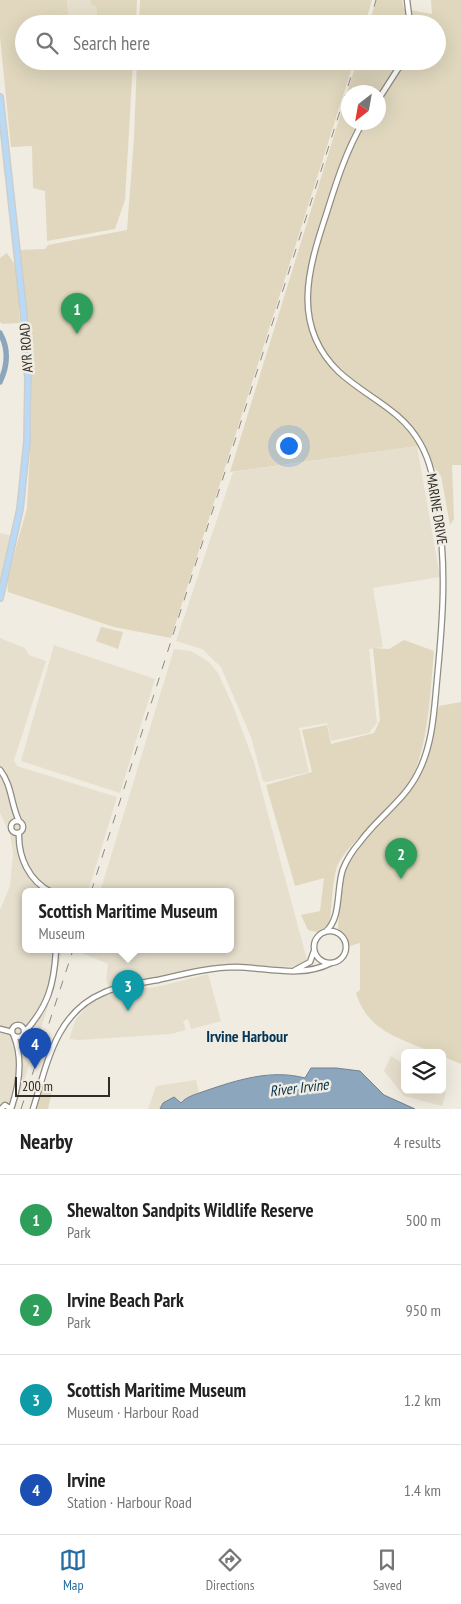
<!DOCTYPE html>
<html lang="en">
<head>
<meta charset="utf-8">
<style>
	:root { --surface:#fff; --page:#f2f2f2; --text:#222; --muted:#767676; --line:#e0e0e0; --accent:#256ca0 }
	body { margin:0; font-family:"PT Sans Narrow",sans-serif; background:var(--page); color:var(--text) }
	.controls { position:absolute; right:15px; bottom:15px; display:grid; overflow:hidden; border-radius:8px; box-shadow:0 5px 20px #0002 }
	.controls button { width:45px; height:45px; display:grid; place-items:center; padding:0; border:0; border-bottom:1px solid var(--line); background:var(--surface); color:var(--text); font:25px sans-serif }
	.compass { position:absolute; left:341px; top:85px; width:45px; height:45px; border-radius:50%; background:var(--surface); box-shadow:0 5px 20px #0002; rotate:211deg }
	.scale { position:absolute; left:15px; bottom:12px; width:95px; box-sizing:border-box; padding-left:5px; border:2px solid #2f2d29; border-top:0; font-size:14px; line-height:18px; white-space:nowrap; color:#2f2d29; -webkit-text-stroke:4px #f0ece1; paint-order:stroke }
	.you { position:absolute; left:288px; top:445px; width:18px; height:18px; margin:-12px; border:4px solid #fff; border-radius:50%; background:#1a73e8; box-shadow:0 0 0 8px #1a73e833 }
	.badge { display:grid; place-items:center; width:32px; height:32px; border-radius:50%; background:var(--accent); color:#fff; font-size:16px; font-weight:700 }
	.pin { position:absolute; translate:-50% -41px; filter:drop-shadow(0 1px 2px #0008) }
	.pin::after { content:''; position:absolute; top:26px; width:18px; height:15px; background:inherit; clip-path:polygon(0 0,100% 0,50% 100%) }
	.popup { position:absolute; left:22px; top:888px; width:212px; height:65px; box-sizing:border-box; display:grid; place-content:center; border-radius:8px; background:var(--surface); filter:drop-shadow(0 1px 4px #0005); font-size:16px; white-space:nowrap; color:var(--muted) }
	.popup b { font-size:19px; color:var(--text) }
	.popup::after { content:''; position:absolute; left:50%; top:100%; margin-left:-10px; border:10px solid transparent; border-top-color:var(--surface) }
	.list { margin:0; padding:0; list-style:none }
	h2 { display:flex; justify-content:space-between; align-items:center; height:65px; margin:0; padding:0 20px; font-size:21px }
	h2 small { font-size:16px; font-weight:400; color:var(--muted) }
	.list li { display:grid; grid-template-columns:32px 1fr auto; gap:15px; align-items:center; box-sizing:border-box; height:90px; padding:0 20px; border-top:1px solid var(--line) }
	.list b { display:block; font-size:19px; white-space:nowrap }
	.list p { margin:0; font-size:16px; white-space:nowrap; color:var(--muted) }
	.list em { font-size:16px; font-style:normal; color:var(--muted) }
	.icon { flex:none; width:28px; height:28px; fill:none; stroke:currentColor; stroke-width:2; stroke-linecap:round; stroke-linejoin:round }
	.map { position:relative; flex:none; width:461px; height:1109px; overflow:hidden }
	.search { position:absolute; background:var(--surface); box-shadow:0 5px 20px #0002; left:15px; right:15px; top:15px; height:55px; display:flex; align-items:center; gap:12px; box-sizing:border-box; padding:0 18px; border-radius:28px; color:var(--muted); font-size:19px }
	.sheet { height:425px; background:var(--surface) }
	nav { display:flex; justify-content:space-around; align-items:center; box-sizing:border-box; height:70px; border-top:1px solid var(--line); background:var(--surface); font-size:14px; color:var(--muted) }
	nav a { display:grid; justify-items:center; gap:2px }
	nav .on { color:var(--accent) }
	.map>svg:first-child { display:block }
</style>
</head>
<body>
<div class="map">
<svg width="461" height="1109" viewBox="0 0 461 1109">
	<rect width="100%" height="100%" fill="#f0ece1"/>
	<path fill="#e6dfcd" d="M67 0H90L91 4 97 6V16L91 24H69Z
		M417 446 440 577 373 588 383 647 369 649 377 723 369 733 331 741 327 723 299 728 309 772 267 782 263 781 251 737 221 667 202 649 176 641 233 472Z
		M0 533 13 536 0 587Z
		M0 638 25 648 29 655 46 661 14 760 17 766 117 797 88 892H26V950H62L54 988 15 1109H0V910L10 886 13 853 10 834 0 813Z
		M54 645 155 679 120 793 21 761Z
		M174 649 191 651 209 662 218 673 233 706 254 762 307 960 294 966 283 967 229 964 109 988 106 980 108 964 82 953 83 950H230V892H100Z
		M208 974 221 1021 191 1029 188 1019 183 1021 186 1030 171 1034 79 1040 69 1039 76 1019 90 1003 111 993 161 986Z
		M391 1056 405 1065V1090L446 1092 442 1106 404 1096 384 1071Z
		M196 1080 199 1092 181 1103 174 1097 163 1103 160 1109H148L156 1086Z"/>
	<path fill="#e0d7be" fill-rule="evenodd" d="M0 0H67L69 24H24V61H133L125 200 115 229 47 241 45 191 33 188 32 146 11 147 0 37Z
		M90 0H137L136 24H91L119 20 128 23 129 20 123 17 97 16V7L91 4Z
		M140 0H372L365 24H139Z
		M376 0H402L404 9 432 14 431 0H461V465H452L454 519 450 525 441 476 417 446 230 472 357 61H437V24H369ZM348 92H378V122H348Z
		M137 61H354L171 638 114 627 8 592 7 580 27 508 31 433 32 388 20 250 45 249 48 245 127 230 134 138Z
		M7 253 15 265 17 273 20 323 2 324 0 322V258Z
		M101 627 123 632 118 649 96 641Z
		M404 640 434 651C430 692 429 760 402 794 383 818 354 836 338 864 333 874 331 911 330 924L317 932 308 930 301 915 320 911 324 878 295 886 266 785 312 772 302 730 327 725 331 744 374 733 380 720 373 648 389 649Z
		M461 702V1064L442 1056V1053H434C400 1038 368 1032 356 993L360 990V943L346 947 345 941 338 933 339 891 343 867 374 826 409 792 422 764 439 706Z
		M43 1086H53L48 1109H36Z"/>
	<path fill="#8ca6bd" stroke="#708291" d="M311 1068H336L360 1071 384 1095 415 1109H160L163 1103 174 1097 181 1103C187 1096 197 1094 205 1091 237 1080 271 1069 305 1078Z"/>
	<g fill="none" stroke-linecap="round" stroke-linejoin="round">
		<path stroke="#8ca6bd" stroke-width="5.5" d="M0 333C9 349 8 365 0 382"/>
		<defs>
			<path id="secondary" d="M407 0 410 24
				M378 100 403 61
				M0 770C12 785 11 805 19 821
				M11 827a6 6 0 1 1 12 0a6 6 0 1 1-12 0Z
				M19 833C18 857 29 881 51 892
				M314 947a16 16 0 1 1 32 0a16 16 0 1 1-32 0Z
				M325 932C342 919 336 888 343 869 347 859 353 850 360 842 378 817 404 801 418 773 433 744 434 711 437 680 443 618 447 565 437 503 434 482 431 462 420 443 401 409 366 397 339 372 291 326 308 269 326 215 336 183 346 151 363 122
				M295 970 310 962 314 951
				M12 1031a6 6 0 1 1 12 0a6 6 0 1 1-12 0Z
				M0 1029 12 1032
				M24 1033C48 1006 54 986 56 950
				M1 1109 5 1105 11 1109
				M11 1109C19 1086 23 1059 14 1036
				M33 1109C47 1065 55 1013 103 993 120 985 140 983 158 980 184 974 211 967 237 967 269 968 301 978 331 963"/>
			<path id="primary" d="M0 97 24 316 28 380 27 441 20 509 0 598"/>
		</defs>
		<use href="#secondary" stroke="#8e8b81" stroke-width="7"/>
		<use href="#primary" stroke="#cdcdcc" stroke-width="8"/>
		<use href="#secondary" stroke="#fff" stroke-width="4.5"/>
		<use href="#primary" stroke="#b9daf6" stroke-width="5"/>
		<path stroke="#8c8981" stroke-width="1" stroke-dasharray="9 9" stroke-linecap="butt" d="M369 24 376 0
			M91 892 356 61
			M21 1109 73 950"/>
	</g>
	<g text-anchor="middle" stroke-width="5" stroke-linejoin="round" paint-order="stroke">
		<g font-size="14" fill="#2f2d29" stroke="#f0ece1">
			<text transform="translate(26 348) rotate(-94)" y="5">AYR ROAD</text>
			<text transform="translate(437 509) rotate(81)" y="5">MARINE DRIVE</text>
		</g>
		<g font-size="15" font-style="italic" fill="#002e4d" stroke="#f0ece1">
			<text transform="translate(299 1088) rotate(-7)" y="5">River Irvine</text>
		</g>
		<g font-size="16" font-weight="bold" fill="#013659" stroke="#f0ece1">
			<text x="247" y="1042">Irvine Harbour</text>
		</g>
	</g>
</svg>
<div class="controls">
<button><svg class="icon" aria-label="layers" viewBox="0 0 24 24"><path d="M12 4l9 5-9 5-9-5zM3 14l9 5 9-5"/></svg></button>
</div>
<svg class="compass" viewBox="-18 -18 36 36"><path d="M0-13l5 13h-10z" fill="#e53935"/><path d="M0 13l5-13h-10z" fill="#767676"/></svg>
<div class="scale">200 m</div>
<div class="you"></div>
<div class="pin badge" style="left:77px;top:334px;background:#2e9e5b">1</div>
<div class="pin badge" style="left:401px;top:879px;background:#2e9e5b">2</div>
<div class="pin badge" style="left:128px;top:1011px;background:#0f9aa8">3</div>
<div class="popup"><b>Scottish Maritime Museum</b>Museum</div>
<div class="pin badge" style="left:35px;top:1069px;background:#1a4fb4">4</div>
<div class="search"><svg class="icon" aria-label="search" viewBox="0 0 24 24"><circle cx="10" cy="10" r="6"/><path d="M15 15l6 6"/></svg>Search here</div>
</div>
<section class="sheet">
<h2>Nearby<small>4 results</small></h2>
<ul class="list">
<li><span class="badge" style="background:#2e9e5b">1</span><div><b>Shewalton Sandpits Wildlife Reserve</b><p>Park</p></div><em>500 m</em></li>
<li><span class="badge" style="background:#2e9e5b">2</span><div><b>Irvine Beach Park</b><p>Park</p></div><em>950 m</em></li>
<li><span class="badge" style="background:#0f9aa8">3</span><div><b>Scottish Maritime Museum</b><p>Museum · Harbour Road</p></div><em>1.2 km</em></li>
<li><span class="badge" style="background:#1a4fb4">4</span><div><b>Irvine</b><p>Station · Harbour Road</p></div><em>1.4 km</em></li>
</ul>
</section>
<nav>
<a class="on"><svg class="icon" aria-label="map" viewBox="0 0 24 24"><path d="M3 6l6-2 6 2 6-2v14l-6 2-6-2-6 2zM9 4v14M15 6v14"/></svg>Map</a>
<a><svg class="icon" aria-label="directions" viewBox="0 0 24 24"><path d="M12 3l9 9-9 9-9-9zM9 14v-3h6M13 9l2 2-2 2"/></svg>Directions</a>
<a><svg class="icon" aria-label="saved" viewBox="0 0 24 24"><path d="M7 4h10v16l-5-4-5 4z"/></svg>Saved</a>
</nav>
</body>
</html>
